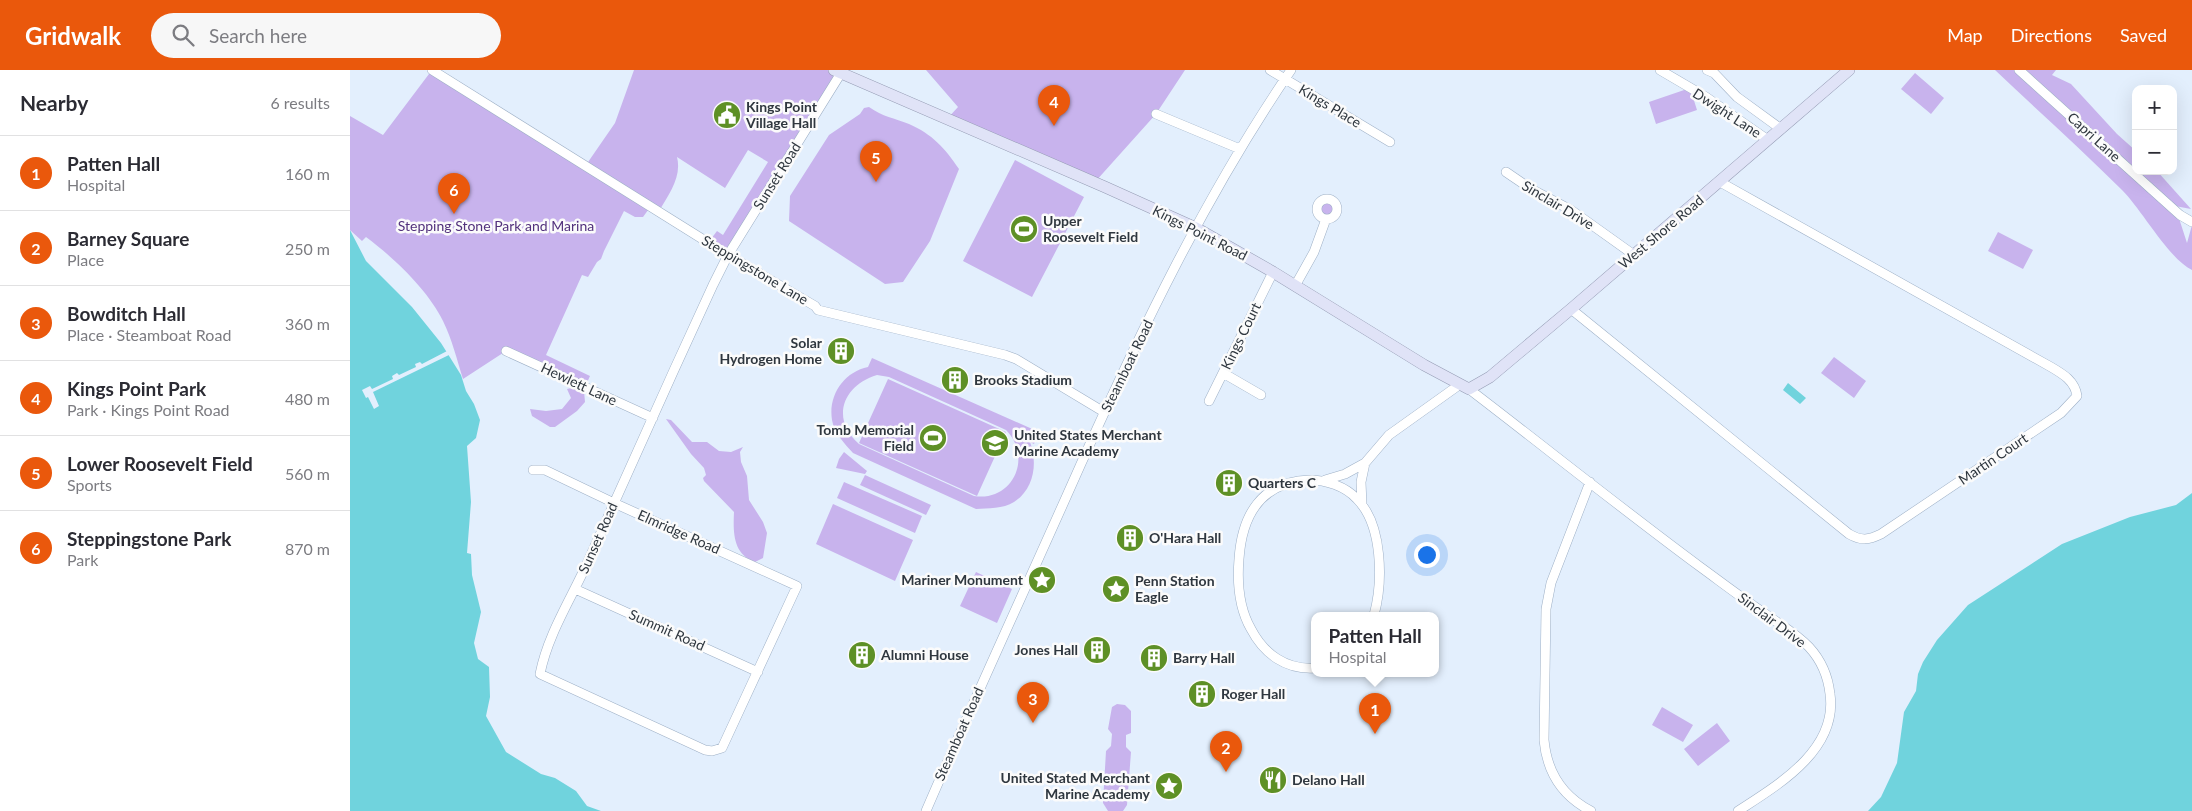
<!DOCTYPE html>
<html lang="en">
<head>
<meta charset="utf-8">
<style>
	:root { --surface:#fff; --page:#f7f7f7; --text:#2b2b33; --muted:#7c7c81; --line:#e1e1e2; --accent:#ea580c }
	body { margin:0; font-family:Lato,sans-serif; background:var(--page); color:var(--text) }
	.controls { position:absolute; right:15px; top:15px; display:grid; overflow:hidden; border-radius:10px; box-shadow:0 5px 20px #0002 }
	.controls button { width:45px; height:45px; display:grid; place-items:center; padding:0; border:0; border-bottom:1px solid var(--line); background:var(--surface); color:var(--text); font:25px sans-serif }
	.you { position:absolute; left:1076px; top:484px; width:18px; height:18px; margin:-12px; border:4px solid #fff; border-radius:50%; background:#1a73e8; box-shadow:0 0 0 8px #1a73e833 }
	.badge { display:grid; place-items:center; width:32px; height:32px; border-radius:50%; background:var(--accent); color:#fff; font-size:16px; font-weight:700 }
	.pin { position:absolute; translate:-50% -41px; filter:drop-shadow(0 1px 2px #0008) }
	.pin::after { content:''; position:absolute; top:26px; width:18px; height:15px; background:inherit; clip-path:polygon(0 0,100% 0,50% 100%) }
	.popup { position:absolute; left:961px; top:542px; width:128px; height:65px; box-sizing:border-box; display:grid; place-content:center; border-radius:10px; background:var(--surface); filter:drop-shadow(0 1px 4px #0005); font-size:16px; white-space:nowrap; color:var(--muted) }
	.popup b { font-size:19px; color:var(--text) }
	.popup::after { content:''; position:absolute; left:50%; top:100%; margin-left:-10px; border:10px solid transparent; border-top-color:var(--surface) }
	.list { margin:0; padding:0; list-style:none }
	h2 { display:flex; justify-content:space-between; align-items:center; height:65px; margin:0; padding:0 20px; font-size:21px }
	h2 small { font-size:16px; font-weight:400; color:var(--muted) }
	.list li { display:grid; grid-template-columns:32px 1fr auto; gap:15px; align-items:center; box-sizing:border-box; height:75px; padding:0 20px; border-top:1px solid var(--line) }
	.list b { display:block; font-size:19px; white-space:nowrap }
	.list p { margin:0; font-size:16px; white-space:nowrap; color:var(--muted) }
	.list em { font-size:16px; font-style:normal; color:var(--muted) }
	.icon { flex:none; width:28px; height:28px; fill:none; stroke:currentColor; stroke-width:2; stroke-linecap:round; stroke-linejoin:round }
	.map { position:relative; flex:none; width:1842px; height:741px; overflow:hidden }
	header { display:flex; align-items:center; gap:30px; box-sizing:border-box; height:70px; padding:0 25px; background:var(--accent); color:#fff }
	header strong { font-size:24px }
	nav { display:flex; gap:28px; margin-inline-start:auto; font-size:18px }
	.search { width:350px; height:45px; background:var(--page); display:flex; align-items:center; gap:12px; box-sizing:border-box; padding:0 18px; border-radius:28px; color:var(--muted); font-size:19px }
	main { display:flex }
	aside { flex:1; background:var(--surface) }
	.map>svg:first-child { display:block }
</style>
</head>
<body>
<header>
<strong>Gridwalk</strong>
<div class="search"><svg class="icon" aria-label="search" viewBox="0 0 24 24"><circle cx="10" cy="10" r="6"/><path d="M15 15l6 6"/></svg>Search here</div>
<nav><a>Map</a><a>Directions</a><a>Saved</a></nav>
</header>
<main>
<aside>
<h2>Nearby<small>6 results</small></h2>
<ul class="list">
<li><span class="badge">1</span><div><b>Patten Hall</b><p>Hospital</p></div><em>160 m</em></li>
<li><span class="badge">2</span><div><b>Barney Square</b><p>Place</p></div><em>250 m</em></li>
<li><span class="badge">3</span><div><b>Bowditch Hall</b><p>Place · Steamboat Road</p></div><em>360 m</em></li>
<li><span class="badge">4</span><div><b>Kings Point Park</b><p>Park · Kings Point Road</p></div><em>480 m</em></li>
<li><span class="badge">5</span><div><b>Lower Roosevelt Field</b><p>Sports</p></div><em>560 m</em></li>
<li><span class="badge">6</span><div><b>Steppingstone Park</b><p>Park</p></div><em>870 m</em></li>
</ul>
</aside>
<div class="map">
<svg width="1842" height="741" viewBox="0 0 1842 741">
	<rect width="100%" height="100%" fill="#e3effd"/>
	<path fill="#c8b3ed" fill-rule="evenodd" d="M82 0 236 95 265 53 284 0H484L491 4 378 185 355 171 358 167 361 169 367 161 373 165 418 92 398 80 375 118 327 87C332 107 319 124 309 141L301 136 293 147H285L274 141 254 181 251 189 247 192 238 207 232 205 196 285 240 306 235 317 156 281 113 309C107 290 102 269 93 251 78 220 43 187 16 167L12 171 0 160V46L33 65Z
		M576 0H835L806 44 745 112 597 49 608 37Z
		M1645 0H1706L1702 5 1721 14 1767 64 1786 81V101H1807L1841 139 1825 136 1837 173 1842 155V200C1819 189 1792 140 1772 120 1731 79 1687 40 1645 0Z
		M1565 3 1594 28 1581 44 1551 19Z
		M1340 18 1347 40 1306 54 1299 32Z
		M519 37C533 47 544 48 559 54 582 64 595 78 609 99L580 171 553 212 535 214 439 151 440 126 479 65 510 44 514 38Z
		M665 90 734 127 682 227 613 191Z
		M970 139a7 7 0 1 1 14 0a7 7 0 1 1-14 0Z
		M1648 162 1683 180 1673 199 1638 181Z
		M1484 287 1516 311 1504 328 1471 303Z
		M522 288 689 362 684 374 680 372C688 393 684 419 664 432 653 439 638 438 626 439L503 383C495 374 484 363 482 350 478 325 494 302 518 297ZM527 305 539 307 656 360C683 387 663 432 624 426L509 374C480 349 493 315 527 305Z
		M538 309 656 362 627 426 509 373Z
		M225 317 234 321 235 332 227 341 205 357H200L182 346 180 339 196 341 212 339 221 328 217 319Z
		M316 349 321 350 342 372H357L369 381 381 382 393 377 390 382 391 392 397 406 399 430 413 452 417 463 413 488 405 492C383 484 383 463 384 442L354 411 353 408 356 405 354 398 341 384Z
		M494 382 517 401 515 404 486 398 489 389Z
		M515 405 581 435 576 445 510 415Z
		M494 412 572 446 565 463 487 428Z
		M483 434 563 470 545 511 466 474Z
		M626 502 662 519 647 553 610 536Z
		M767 634 775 635 781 641V663L776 665V677L781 682 777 735 773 741H758L753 733 756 681 761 676 762 664 758 659 762 637Z
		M1312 637 1343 655 1333 672 1302 655Z
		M1367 653 1380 671 1348 696 1334 679Z"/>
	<path fill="#70d3dd" d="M0 160 16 191 62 237 91 273 111 305 116 321 124 334 130 350 126 368 117 376 121 432 117 483 121 484 122 505 131 542 124 573 128 589 139 597 140 627 136 646 156 682 191 704 205 708 226 721 237 736 251 741H0Z
		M1438 313 1456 328 1450 334 1433 320Z
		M1842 423V741H1518L1531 727 1547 693 1554 642 1566 621 1568 604 1573 592 1587 570 1618 535 1712 474 1780 447 1826 435Z"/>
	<path fill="#e3effd" d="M99 280 101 284 23 322 29 336 24 339 18 327 16 328 12 320 20 316 22 319 43 309 42 306 47 303 49 305 66 297 65 294 70 292 72 294Z"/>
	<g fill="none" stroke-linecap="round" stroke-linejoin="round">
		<defs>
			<path id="minor" d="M82 0 378 185 465 236 468 240 655 285 666 289 754 342
				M920 0 1040 72
				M1310 0 1356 27 1418 70
				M1357 0 1364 3 1387 27 1431 59
				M1669 0 1830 145 1842 152
				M806 44 890 79
				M1156 102 1181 119 1221 140 1284 185
				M967 139a10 10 0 1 1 20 0a10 10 0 1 1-20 0Z
				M945 216 964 182 976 149
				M1221 239 1499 464C1511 471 1519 470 1531 464L1711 343 1727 326C1725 311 1713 304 1701 297L1370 112
				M156 281 303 348
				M873 303 911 325
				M1119 319C1196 378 1272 439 1349 496 1371 512 1392 528 1414 543 1429 554 1446 563 1459 577 1471 590 1478 606 1480 624 1488 680 1428 715 1388 741
				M859 331 923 202
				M183 400H195L264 433 447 516 372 678 362 681 355 680 190 604C198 563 223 526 239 489 280 397 321 306 363 215L378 185 491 3
				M975 410 995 404 1015 393 1039 365 1109 315
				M1240 412 1201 513 1196 539 1194 670C1197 703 1212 726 1241 741
				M1012 435 1011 412 1015 393
				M225 519 408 602
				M965 598C936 600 914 584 901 559 889 538 887 513 889 489 892 445 911 412 959 410 976 410 995 416 1007 429 1033 455 1033 512 1024 545
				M576 741C626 625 679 511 730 396 791 260 857 123 941 0"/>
			<path id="major" d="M484 0 755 117 846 158 923 202 1074 295 1119 319 1140 307 1221 239 1499 0"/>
		</defs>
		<use href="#minor" stroke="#9eb0c6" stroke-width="10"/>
		<use href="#major" stroke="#949bb3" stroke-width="12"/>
		<use href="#minor" stroke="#fff" stroke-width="9"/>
		<use href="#major" stroke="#e0e3f7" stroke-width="11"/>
	</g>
	<defs>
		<symbol id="civic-disc" viewBox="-11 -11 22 22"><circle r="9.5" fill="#5e9026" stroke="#fbfbfb"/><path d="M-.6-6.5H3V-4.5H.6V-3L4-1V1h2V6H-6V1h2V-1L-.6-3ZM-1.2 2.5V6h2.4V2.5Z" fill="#fff"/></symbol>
		<symbol id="stadium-disc" viewBox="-11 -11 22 22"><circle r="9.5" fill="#5e9026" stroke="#fbfbfb"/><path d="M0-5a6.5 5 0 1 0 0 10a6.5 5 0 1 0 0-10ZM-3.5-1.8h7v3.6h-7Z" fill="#fff"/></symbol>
		<symbol id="building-disc" viewBox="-11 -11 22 22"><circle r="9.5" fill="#5e9026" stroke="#fbfbfb"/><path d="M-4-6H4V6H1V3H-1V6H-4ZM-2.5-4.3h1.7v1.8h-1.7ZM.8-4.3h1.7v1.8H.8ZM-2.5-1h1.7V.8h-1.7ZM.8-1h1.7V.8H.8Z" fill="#fff"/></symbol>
		<symbol id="university-disc" viewBox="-11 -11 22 22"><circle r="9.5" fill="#5e9026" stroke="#fbfbfb"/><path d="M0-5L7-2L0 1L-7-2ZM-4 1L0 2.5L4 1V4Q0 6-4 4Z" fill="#fff"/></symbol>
		<symbol id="sight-disc" viewBox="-11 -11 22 22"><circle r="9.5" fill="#5e9026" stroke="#fbfbfb"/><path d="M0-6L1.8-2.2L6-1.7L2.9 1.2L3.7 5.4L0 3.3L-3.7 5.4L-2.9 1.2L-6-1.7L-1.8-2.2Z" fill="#fff"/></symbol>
		<symbol id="restaurant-disc" viewBox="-11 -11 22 22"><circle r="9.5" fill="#5e9026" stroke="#fbfbfb"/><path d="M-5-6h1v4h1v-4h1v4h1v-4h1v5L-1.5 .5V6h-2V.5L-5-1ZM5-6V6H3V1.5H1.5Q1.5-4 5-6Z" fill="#fff"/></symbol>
	</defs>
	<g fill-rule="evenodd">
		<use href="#civic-disc" x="361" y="29" width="32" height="32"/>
		<use href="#stadium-disc" x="658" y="143" width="32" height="32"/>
		<use href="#building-disc" x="475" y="265" width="32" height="32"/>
		<use href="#building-disc" x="589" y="294" width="32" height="32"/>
		<use href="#stadium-disc" x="567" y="352" width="32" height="32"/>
		<use href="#university-disc" x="629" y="357" width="32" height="32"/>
		<use href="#building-disc" x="863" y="397" width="32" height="32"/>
		<use href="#building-disc" x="764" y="452" width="32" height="32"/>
		<use href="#sight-disc" x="676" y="494" width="32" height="32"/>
		<use href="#sight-disc" x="750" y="503" width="32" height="32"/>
		<use href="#building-disc" x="731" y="564" width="32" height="32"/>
		<use href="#building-disc" x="496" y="569" width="32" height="32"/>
		<use href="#building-disc" x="788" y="572" width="32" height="32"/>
		<use href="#building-disc" x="836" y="608" width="32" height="32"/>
		<use href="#restaurant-disc" x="907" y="694" width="32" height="32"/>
		<use href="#sight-disc" x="803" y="700" width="32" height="32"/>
	</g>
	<g text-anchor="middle" stroke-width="5" stroke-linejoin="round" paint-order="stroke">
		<g font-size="14" fill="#2f373f" stroke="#fbfbfb">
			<text transform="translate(980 36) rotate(31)" y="5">Kings Place</text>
			<text transform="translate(1377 43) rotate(33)" y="5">Dwight Lane</text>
			<text transform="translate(1744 67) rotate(42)" y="5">Capri Lane</text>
			<text transform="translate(427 106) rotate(-58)" y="5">Sunset Road</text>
			<text transform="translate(1208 135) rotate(31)" y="5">Sinclair Drive</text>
			<text transform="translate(1311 162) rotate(-40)" y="5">West Shore Road</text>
			<text transform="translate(850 163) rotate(27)" y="5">Kings Point Road</text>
			<text transform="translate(405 200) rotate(31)" y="5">Steppingstone Lane</text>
			<text transform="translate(891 266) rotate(-64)" y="5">Kings Court</text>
			<text transform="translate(777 296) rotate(-64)" y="5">Steamboat Road</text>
			<text transform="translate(229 314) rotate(25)" y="5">Hewlett Lane</text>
			<text transform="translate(1643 389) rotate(-34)" y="5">Martin Court</text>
			<text transform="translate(329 462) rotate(24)" y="5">Elmridge Road</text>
			<text transform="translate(248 468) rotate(-66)" y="5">Sunset Road</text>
			<text transform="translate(1422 550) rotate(37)" y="5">Sinclair Drive</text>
			<text transform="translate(317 560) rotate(24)" y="5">Summit Road</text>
			<text transform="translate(609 664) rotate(-66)" y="5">Steamboat Road</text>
		</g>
		<g font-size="14" font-weight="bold" fill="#2f373f" stroke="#fbfbfb" text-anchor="start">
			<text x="396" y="42">Kings Point<tspan x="396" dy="16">Village Hall</tspan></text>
			<text x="693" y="156">Upper<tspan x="693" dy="16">Roosevelt Field</tspan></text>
			<text x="472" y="278" text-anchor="end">Solar<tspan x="472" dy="16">Hydrogen Home</tspan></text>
			<text x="624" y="315">Brooks Stadium</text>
			<text x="564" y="365" text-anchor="end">Tomb Memorial<tspan x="564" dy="16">Field</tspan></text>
			<text x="664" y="370">United States Merchant<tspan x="664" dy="16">Marine Academy</tspan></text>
			<text x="898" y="418">Quarters C</text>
			<text x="799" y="473">O'Hara Hall</text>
			<text x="673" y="515" text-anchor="end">Mariner Monument</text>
			<text x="785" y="516">Penn Station<tspan x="785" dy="16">Eagle</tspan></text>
			<text x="728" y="585" text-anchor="end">Jones Hall</text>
			<text x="531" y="590">Alumni House</text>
			<text x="823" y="593">Barry Hall</text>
			<text x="871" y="629">Roger Hall</text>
			<text x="800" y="713" text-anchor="end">United Stated Merchant<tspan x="800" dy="16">Marine Academy</tspan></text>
			<text x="942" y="715">Delano Hall</text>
		</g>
		<g font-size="14" fill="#52317c" stroke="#fbfbfb">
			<text x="146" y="161">Stepping Stone Park and Marina</text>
		</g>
	</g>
</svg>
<div class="controls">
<button>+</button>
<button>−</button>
</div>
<div class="you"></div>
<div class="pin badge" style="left:1025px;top:664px">1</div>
<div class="popup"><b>Patten Hall</b>Hospital</div>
<div class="pin badge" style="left:876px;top:702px">2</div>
<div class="pin badge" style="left:683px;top:653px">3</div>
<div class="pin badge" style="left:704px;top:56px">4</div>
<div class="pin badge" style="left:526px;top:112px">5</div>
<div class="pin badge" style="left:104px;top:144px">6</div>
</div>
</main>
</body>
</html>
